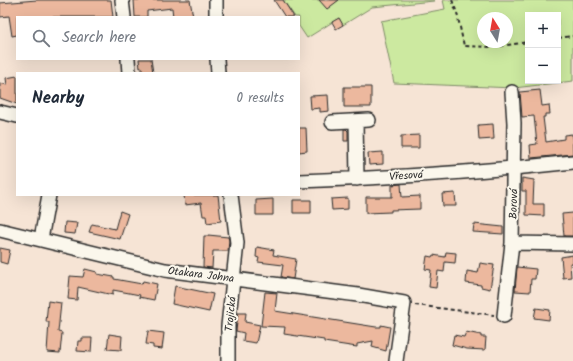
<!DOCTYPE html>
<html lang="en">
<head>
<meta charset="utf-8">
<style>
	:root { --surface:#fff; --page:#f2f2f3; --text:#1f2937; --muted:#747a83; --line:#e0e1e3 }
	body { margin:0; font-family:Kalam,sans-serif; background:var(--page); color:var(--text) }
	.controls { position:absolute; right:12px; top:12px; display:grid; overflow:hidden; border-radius:0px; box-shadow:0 4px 16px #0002 }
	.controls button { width:36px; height:36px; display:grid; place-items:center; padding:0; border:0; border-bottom:1px solid var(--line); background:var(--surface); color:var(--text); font:20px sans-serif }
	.compass { position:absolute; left:477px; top:12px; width:36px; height:36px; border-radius:50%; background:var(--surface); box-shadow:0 4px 16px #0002; rotate:349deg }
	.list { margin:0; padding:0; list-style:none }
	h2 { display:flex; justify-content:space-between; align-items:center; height:52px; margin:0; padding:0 16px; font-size:17px }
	h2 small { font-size:13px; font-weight:400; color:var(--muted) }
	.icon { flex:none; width:22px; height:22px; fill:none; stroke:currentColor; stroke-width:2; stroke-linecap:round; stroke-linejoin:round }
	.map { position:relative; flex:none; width:573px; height:361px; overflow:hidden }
	.search { position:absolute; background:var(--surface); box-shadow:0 4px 16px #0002; left:16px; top:16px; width:284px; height:44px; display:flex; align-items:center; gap:10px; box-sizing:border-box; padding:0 14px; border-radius:0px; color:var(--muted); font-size:15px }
	.panel { position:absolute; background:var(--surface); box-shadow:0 4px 16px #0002; left:16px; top:72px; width:284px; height:124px; border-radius:0px }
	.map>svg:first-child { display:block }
</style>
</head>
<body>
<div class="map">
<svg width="573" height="361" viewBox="0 0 573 361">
	<rect width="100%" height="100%" fill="#f6e4d5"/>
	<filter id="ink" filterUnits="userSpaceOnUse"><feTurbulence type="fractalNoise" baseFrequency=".025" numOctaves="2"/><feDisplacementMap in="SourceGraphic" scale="8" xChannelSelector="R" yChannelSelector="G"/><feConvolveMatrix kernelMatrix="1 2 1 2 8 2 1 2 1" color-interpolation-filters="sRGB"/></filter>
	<g filter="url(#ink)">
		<path fill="#cce9a0" stroke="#7c8a66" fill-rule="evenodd" d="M283 0H320L327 9 337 0H434V1L372 7 343 25 339 18 307 38 299 26V17H295Z
			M443 0H573V81L514 88 394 83 381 21 445 9ZM528 15H558V81H528ZM483 18H507V42H483Z"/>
		<path fill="#ecb89e" stroke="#2b2b2b" d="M37 0H111L113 17H17V35L12 36 9 16 0 17V3Z
			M134 0H190L193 17H173L172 8 147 11V17H135Z
			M274 0H283L294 17H285Z
			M319 0H339L327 9Z
			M339 18 343 25 336 29 332 22Z
			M139 59H151L153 73H142V67L140 68Z
			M17 76V104L0 98V83L7 85 6 78Z
			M344 87H371V107H344Z
			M540 90 542 106 549 105 550 114H545V117H543L546 142 564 139V135L572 134 573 154 531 158 530 145 537 144 534 116 522 117 520 92Z
			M328 95 329 111 320 112V108L311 109 310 96Z
			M493 124 494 139 479 140 478 125Z
			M299 128H306L307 151 299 152Z
			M344 129H346L348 131V141H344Z
			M419 135V148H401V136Z
			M383 152V164L369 165 368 153Z
			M522 178 534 180 533 204H544V216L526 215V191H522Z
			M401 184 402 197 420 196V209L391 210V212L366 213V197H392V185Z
			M455 193 456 206H443L442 194Z
			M184 195H218L221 221 207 223 206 216H203L201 203 185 205Z
			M348 198V209L332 210 331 199Z
			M273 199V215H256V200Z
			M293 200H311V213H293Z
			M120 211 128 214 120 239 89 232 92 224 115 229Z
			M573 213V236H564L562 214Z
			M65 222 77 223 75 234 64 233Z
			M474 224 503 227V234L473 232Z
			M208 235 228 237 229 240 228 251H213L212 268 203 267 204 236H208Z
			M257 247 274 250 273 255 296 259 293 279 281 277 283 265 258 262 259 258 256 257Z
			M0 248 10 250 7 264 0 262Z
			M446 252 456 253 455 263 445 262 444 272 438 271 436 288 429 287 431 270 425 269 427 256 432 257 433 255 445 257Z
			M573 255V263H570L571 277 563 278 561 257Z
			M480 263 494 265 490 289 481 287V285L466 283 467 271 478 273Z
			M517 267 536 269 535 279H531L530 292 515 291Z
			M85 269 97 272V274L114 277V279L142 284 143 281 157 284 154 300 139 297 140 295 113 290V295L78 287 77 300 68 299 70 276 83 277Z
			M175 286 213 294 209 312 172 304Z
			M265 292 277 293 275 311 376 327H381V325L390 327 386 351 372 347 373 341 357 344V347L324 342V340L284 334 285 327 261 326Z
			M48 301 61 303 58 332 62 333 60 353 47 352 49 322H46Z
			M536 308 550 310 549 320 534 318Z
			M238 313H246L245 322 260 325 256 343 243 341 244 333 236 331Z
			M148 331 164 333 162 349 153 348V345L146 344Z
			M466 332 481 335V337H486L485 350 467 349 452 345 454 335 464 337Z
			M109 334 122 336 121 350 107 349Z
			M82 338H92L91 352 77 351 78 341H82Z"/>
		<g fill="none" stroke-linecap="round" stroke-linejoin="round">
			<defs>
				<path id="minor" d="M122 0 124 17
					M216 0V17
					M128 59 129 73
					M217 59 218 73
					M0 112 17 116
					M356 121 357 179
					M332 122 369 120
					M299 181C390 178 482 172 573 162
					M0 230 165 270 358 295 404 303 396 361
					M41 239 49 195
					M512 243 573 244
					M504 316 512 243 514 123 512 92
					M228 361V326L237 243 231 195"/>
			</defs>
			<use href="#minor" stroke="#2b2b2b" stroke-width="16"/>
			<path stroke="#2b2b2b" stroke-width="2" stroke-dasharray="4 3" stroke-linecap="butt" d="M452 0 457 13 464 46 493 47 528 42
				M558 38 573 36
				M415 305 494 315"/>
			<use href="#minor" stroke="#fbf7ec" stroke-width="13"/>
		</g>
	</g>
	<g text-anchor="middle" stroke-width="4" stroke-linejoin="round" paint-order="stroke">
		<g font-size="11" fill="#2b2b2b" stroke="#fbf7ec">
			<text transform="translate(406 175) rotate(-4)" y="4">Vřesová</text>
			<text transform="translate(513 204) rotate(-88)" y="4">Borová</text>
			<text transform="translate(201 274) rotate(7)" y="4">Otakara Johna</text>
			<text transform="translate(230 314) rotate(-84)" y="4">Trojická</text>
		</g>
	</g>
</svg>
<div class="controls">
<button>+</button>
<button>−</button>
</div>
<svg class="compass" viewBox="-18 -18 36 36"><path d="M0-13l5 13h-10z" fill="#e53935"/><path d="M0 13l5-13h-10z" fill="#747a83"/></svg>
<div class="search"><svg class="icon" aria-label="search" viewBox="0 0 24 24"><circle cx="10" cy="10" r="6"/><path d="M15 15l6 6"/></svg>Search here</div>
<section class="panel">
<h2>Nearby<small>0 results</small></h2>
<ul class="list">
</ul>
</section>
</div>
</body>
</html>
